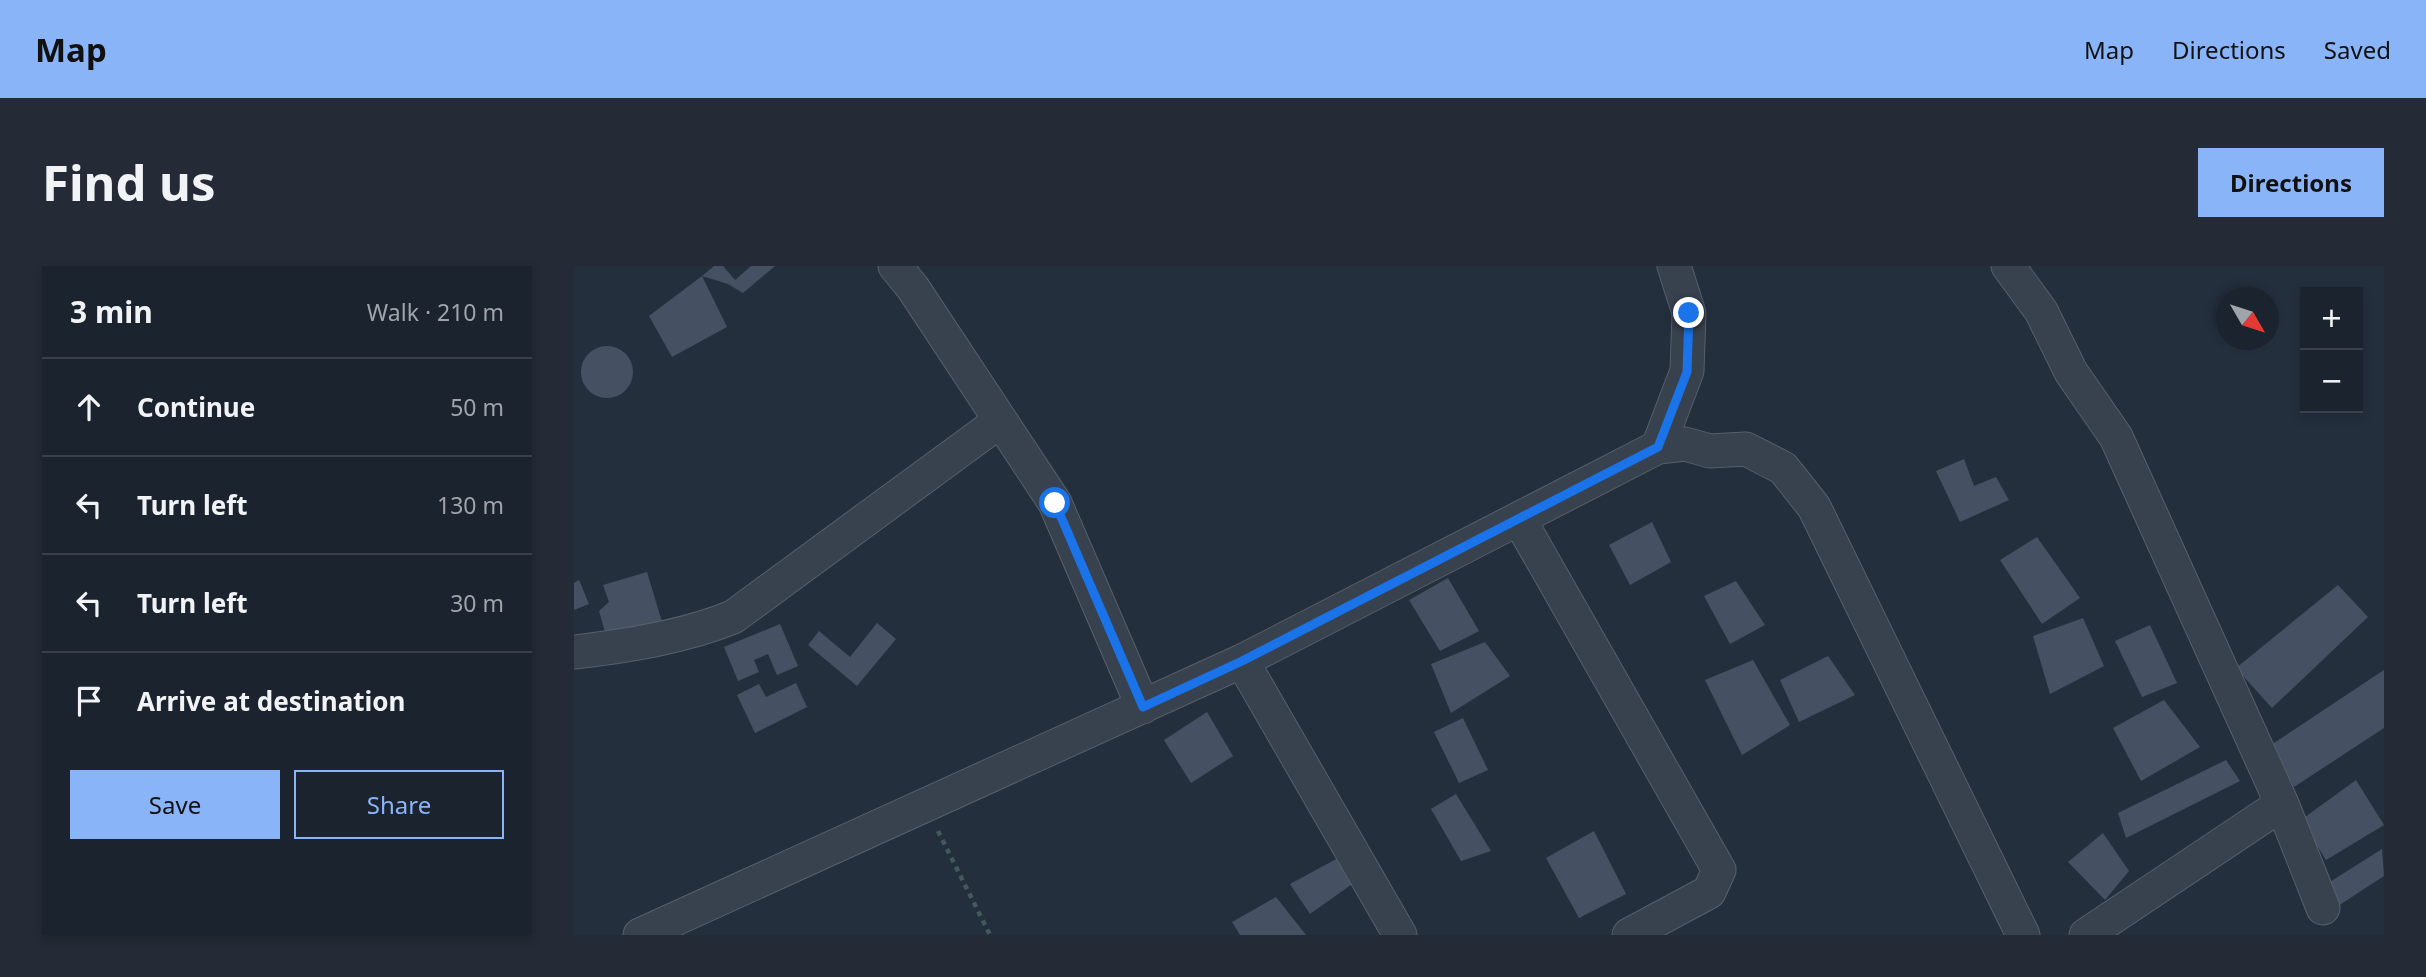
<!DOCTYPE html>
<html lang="en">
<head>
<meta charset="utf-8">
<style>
	:root { --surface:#1b232e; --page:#242b36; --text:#f1f3f6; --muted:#a0a4aa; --line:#39404a; --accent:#8ab4f8 }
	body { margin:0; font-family:"Noto Sans",sans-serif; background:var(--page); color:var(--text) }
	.controls { position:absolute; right:21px; top:21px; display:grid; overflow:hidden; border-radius:0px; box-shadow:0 4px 10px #0003 }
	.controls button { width:63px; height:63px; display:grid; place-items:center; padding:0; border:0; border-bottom:2px solid var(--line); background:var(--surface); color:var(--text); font:35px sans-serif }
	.compass { position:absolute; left:1642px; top:21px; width:63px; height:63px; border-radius:50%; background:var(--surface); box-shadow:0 4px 10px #0003; rotate:129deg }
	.stop { position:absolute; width:21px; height:21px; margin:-16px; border:5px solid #1a73e8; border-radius:50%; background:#fff }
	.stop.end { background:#1a73e8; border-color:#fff; box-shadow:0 2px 7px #0008 }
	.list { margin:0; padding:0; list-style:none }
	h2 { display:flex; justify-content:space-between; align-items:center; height:91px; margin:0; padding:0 28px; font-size:30px }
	h2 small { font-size:23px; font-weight:400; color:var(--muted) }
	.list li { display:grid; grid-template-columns:46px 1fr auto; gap:21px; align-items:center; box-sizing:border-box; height:98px; padding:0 28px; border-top:2px solid var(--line) }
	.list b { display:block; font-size:26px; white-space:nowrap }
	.list em { font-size:23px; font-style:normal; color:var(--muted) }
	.actions { display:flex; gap:14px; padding:21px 28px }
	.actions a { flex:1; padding:16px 0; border:2px solid var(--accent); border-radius:0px; text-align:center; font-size:24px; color:var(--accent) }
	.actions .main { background:var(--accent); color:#111 }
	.icon { flex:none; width:38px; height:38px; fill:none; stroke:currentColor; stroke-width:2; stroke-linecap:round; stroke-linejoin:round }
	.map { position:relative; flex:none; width:1810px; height:669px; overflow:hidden; border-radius:0px }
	header { display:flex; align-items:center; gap:42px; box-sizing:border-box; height:98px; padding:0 35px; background:var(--accent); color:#111 }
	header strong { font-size:33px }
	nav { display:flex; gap:38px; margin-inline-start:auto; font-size:24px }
	.intro { display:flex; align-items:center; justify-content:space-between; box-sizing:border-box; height:168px; padding:0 42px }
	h1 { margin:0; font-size:49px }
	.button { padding:18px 32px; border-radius:0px; background:var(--accent); color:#111; font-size:24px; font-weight:700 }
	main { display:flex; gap:42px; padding:0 42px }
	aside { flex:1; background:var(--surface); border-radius:0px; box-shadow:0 4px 10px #0003 }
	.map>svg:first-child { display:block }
</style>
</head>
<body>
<header>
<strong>Map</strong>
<nav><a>Map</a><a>Directions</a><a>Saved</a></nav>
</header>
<div class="intro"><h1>Find us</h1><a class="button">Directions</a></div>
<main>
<aside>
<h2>3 min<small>Walk · 210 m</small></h2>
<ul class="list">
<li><svg class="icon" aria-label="ahead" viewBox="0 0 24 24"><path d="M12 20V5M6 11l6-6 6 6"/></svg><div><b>Continue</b></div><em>50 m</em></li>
<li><svg class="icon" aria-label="left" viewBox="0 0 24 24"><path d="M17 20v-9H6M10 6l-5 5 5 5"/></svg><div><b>Turn left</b></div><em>130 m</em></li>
<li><svg class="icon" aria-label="left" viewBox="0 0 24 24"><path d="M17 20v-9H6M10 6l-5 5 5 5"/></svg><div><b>Turn left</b></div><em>30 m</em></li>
<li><svg class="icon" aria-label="arrive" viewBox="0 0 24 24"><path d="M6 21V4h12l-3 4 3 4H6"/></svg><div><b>Arrive at destination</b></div></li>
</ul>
<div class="actions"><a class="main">Save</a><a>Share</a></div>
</aside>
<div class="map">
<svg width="1810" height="669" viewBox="0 0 1810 669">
	<rect width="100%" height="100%" fill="#242f3e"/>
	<path fill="#455162" d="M140 0H149L161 14 177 0H201L169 27 154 18 128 10Z
		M128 10 153 61 98 91 75 50Z
		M7 106a26 26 0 1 1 52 0a26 26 0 1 1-52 0Z
		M1390 193 1400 220 1422 211 1435 234 1386 256 1362 205Z
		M1078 256 1097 296 1056 319 1035 279Z
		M1463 271 1506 332 1468 358 1426 294Z
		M73 306 88 356 33 373 25 345 35 336 29 319Z
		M874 312 905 365 866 385 835 334Z
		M5 314 15 338 0 344V317Z
		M1162 315 1191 359 1156 378 1130 330Z
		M1764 319 1794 351 1698 442 1662 402Z
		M1509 352 1530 400 1476 428 1459 370Z
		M303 357 322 373 283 420 234 379 245 365 276 391Z
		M206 358 224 400 203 409 194 388 180 394 185 406 164 415 150 381Z
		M1576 359 1603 417 1568 431 1541 375Z
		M911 376 936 410 877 447 857 398Z
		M1254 390 1281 429 1225 456 1206 414Z
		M1179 394 1216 459 1168 489 1131 414Z
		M1810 404V462L1720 521 1694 481Z
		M222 417 233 441 181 467 163 429 185 418 192 431Z
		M1590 434 1626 481 1567 515 1539 462Z
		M633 446 659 490 617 517 590 474Z
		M889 452 914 504 885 517 860 466Z
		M1652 494 1666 515 1552 572 1544 547Z
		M1782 514 1810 559 1752 594 1727 554Z
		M882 528 917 585 887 595 857 543Z
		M1020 565 1052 628 1005 652 972 592Z
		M1529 567 1555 605 1531 634 1494 596Z
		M1808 583 1810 610 1764 640 1751 619Z
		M766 591 781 616 736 648 716 618Z
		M702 631 732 669H666L658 656Z"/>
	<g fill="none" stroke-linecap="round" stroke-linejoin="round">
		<defs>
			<path id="minor" d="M321 0 339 22 481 237 569 441
				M1434 0 1467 45 1497 106 1542 171 1708 538 1749 642
				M1084 181 1113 105 1115 47 1100 0
				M945 253 1145 604 1135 626 1055 669
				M0 386C53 380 110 371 159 351L426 155
				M668 395 826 669
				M66 669 668 395 1084 181 1111 178 1136 185 1172 183 1209 202 1240 241 1449 669
				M1512 669 1708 538"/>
		</defs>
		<use href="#minor" stroke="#565f6c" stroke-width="35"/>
		<path stroke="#44595c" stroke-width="4.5" stroke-dasharray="5 5" stroke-linecap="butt" d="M364 565 416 669"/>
		<use href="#minor" stroke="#38414e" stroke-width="33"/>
	</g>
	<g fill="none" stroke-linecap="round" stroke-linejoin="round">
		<path stroke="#1a73e8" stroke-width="9" d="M481 237 569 441 668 395 1084 181 1113 106 1115 47"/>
	</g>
</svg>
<div class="controls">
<button>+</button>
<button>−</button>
</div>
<svg class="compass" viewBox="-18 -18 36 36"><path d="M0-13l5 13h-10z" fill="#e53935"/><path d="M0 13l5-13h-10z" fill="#a0a4aa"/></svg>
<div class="stop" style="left:481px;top:237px"></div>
<div class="stop end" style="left:1115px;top:47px"></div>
</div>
</main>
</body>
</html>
